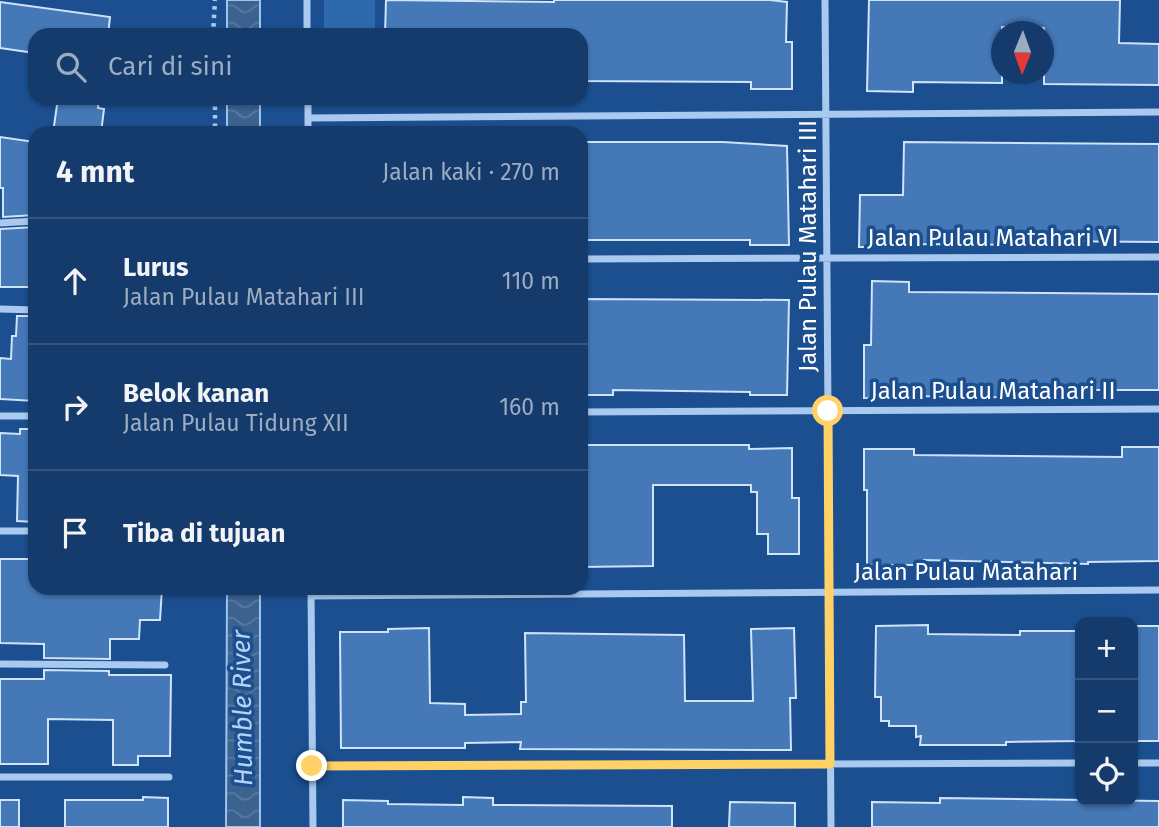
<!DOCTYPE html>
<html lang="id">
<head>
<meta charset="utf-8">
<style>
	:root { --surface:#143b6b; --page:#1d4271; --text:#f1f3f6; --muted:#9dadc1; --line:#33557e }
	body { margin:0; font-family:"Fira Sans",sans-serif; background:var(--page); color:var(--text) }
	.controls { position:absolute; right:21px; bottom:21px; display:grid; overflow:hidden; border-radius:14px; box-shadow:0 2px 5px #0004 }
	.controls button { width:63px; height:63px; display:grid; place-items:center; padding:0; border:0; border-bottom:2px solid var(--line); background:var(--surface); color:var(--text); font:35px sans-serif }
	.compass { position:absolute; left:991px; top:21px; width:63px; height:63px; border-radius:50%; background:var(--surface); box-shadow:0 2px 5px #0004; rotate:181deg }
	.stop { position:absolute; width:21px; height:21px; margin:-16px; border:5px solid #ffd166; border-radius:50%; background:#fff }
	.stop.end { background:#ffd166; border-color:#fff; box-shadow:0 2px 7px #0008 }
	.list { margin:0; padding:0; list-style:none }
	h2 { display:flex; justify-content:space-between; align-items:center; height:91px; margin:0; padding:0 28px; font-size:30px }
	h2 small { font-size:23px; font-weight:400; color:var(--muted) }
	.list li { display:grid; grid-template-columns:46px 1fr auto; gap:21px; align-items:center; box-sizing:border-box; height:126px; padding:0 28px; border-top:2px solid var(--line) }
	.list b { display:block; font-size:26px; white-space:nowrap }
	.list p { margin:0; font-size:23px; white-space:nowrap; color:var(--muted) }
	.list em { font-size:23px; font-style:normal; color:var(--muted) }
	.icon { flex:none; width:38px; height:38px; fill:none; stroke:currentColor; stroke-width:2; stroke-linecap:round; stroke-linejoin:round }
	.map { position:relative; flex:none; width:1159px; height:827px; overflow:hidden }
	.search { position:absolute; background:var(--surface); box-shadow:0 2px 5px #0004; left:28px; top:28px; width:560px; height:77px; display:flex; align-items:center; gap:18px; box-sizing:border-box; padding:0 24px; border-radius:21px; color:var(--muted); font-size:26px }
	.panel { position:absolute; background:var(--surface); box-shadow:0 2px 5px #0004; left:28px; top:126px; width:560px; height:469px; border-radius:21px }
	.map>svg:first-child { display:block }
</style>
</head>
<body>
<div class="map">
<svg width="1159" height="827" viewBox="0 0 1159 827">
	<defs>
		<pattern id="water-waves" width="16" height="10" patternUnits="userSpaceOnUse" patternTransform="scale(1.75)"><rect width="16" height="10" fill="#3c6290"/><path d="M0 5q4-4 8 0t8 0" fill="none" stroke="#597aa1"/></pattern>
	</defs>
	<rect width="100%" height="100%" fill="#1b4f8f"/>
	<path fill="#2e69ad" d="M324 0H375V33H324Z"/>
	<path fill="url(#water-waves)" stroke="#9cc4f0" stroke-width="2" d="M227 0H260V35H227Z
		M227 98H260V133H227Z
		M227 588H260V827H226Z"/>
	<path fill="#4478b7" stroke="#cfe3fa" stroke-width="2" d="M386 0 554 2V0H770L787 2 786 42H792V89H751V82L581 81V35H385Z
		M869 0H1120L1119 43 1159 44V85L1044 84V28L1002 27V83L913 82V92L867 91Z
		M0 2 110 17 108 35H35V53L0 48Z
		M58 98H99L98 108 104 109 101 133H53Z
		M0 137 35 142V215L3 217V188H0Z
		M581 142H723L787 146 789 245H750V240H581Z
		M904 142 1159 144V242L1040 241V245L902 244V247H859L860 195H903Z
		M35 227 33 287H0V229Z
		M872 281 909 282V292L1159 294V390H1066V398L907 396V399L864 398V345H871Z
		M581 299 789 300 787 395H750V392L613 390V395H581Z
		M17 316H35V401L0 399V358L11 359 12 336H16Z
		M20 429H35V522L17 521 18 476 0 475V433L20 434Z
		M581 445H749V449L792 448V498H799V554H768V534H757V492H751V485H653V566L581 567Z
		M1122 447H1159V561L1088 562V564L924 560V565H867V490H864V449H914V455L1122 457Z
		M0 559H35V588H162L160 620H140L139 639H110V659L44 658V644L0 643Z
		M928 625V634L1020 635V631H1080V741L1006 742V745H920L921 736 916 737V726H889V721H881V697H875L876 626Z
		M1133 626H1159V741H1133Z
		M429 628 430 703 465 704V715L521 714V702H526L525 633 684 635 685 701H753L751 629 794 628 796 698H790L791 750 520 749 521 742 465 743V748H341L340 632H388V629Z
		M44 670 109 671V675H171L170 756H138V765H113V720L48 719V764H0V679H44Z
		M143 797 168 798V827H65V800H143Z
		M463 797 493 798V805L672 806V827H343V800L388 801V804L463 805Z
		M940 798 1159 801V827H872V802L940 803Z
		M0 800H19V827H0Z
		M730 802 795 803V827H729Z"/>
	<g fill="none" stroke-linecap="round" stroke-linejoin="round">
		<path stroke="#a9c9ee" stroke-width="4.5" stroke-dasharray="3.5 5" stroke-linecap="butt" d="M213 35 215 0
			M215 98V133"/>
		<path stroke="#a9c9ee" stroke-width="7" d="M307 0V35
			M825 0 831 827
			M308 98V133
			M308 118 1159 112
			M0 223 35 221
			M581 259 1159 257
			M0 309 35 310
			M581 412 1159 409
			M0 416H35
			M0 531H35
			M311 588 313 827
			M311 596 1159 590
			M0 664 165 665
			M1133 763H1159
			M312 766 1080 763
			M0 777H169"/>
	</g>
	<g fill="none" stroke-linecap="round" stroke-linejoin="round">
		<path stroke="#ffd166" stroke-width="9" d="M312 766 830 764 828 411"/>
	</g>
	<g text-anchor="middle" stroke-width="7" stroke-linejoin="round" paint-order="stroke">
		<g font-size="24" fill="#fff" stroke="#1b4f8f">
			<text x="993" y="246">Jalan Pulau Matahari VI</text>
			<text transform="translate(808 246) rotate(-90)" y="8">Jalan Pulau Matahari III</text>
			<text x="993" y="399">Jalan Pulau Matahari II</text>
			<text x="966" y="580">Jalan Pulau Matahari</text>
		</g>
		<g font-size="26" font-style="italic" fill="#b5d3f5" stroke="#1b4f8f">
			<text transform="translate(242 708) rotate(-91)" y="9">Humble River</text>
		</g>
	</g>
</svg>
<div class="controls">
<button>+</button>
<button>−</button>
<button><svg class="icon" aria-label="locate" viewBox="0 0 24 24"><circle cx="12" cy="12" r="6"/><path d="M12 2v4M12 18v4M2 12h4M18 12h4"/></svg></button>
</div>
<svg class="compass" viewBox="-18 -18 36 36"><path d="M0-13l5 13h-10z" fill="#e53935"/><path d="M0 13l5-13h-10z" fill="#9dadc1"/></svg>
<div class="stop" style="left:828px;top:411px"></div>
<div class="stop end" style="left:312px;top:766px"></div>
<div class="search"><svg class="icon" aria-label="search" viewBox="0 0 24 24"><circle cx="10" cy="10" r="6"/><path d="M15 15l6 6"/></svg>Cari di sini</div>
<section class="panel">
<h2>4 mnt<small>Jalan kaki · 270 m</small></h2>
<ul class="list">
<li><svg class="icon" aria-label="ahead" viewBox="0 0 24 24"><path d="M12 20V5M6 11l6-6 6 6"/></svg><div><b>Lurus</b><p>Jalan Pulau Matahari III</p></div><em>110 m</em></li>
<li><svg class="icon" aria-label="right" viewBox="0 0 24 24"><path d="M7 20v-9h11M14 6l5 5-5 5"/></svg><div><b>Belok kanan</b><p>Jalan Pulau Tidung XII</p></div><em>160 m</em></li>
<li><svg class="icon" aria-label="arrive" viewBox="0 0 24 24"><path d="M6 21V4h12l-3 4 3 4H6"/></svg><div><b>Tiba di tujuan</b></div></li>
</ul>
</section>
</div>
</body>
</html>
